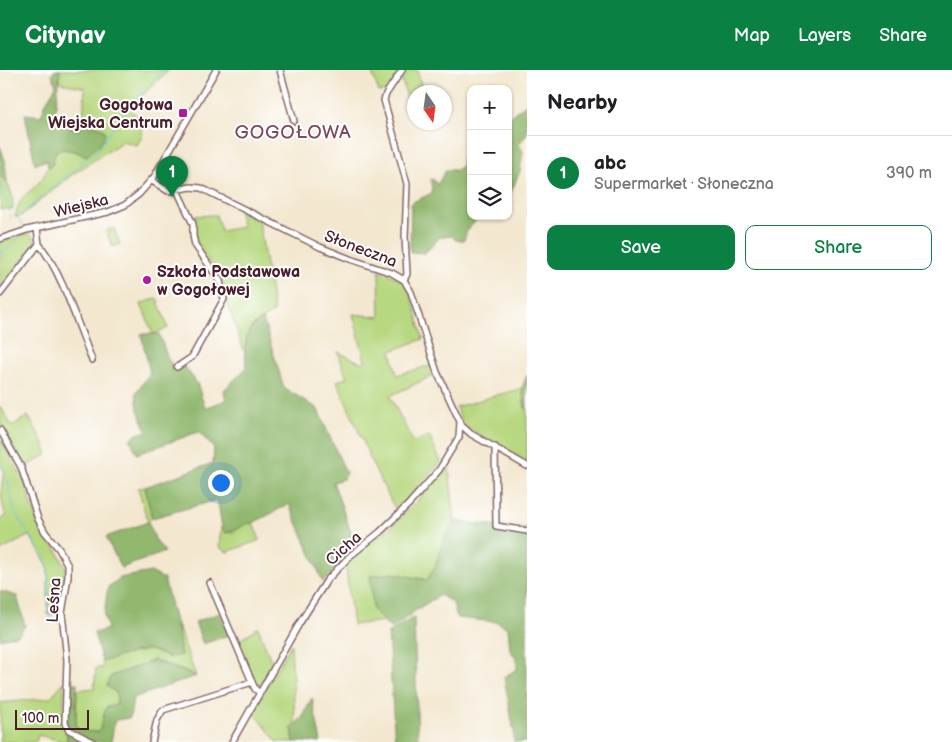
<!DOCTYPE html>
<html lang="en">
<head>
<meta charset="utf-8">
<style>
	:root { --surface:#fff; --page:#f2f2f2; --text:#202124; --muted:#757577; --line:#e0e0e0; --accent:#0b8043 }
	body { margin:0; font-family:"Balsamiq Sans",sans-serif; background:var(--page); color:var(--text) }
	.controls { position:absolute; right:15px; top:15px; display:grid; overflow:hidden; border-radius:10px; box-shadow:0 1px 4px #0004 }
	.controls button { width:45px; height:45px; display:grid; place-items:center; padding:0; border:0; border-bottom:1px solid var(--line); background:var(--surface); color:var(--text); font:25px sans-serif }
	.compass { position:absolute; left:407px; top:15px; width:45px; height:45px; border-radius:50%; background:var(--surface); box-shadow:0 1px 4px #0004; rotate:167deg }
	.scale { position:absolute; left:15px; bottom:12px; width:74px; box-sizing:border-box; padding-left:5px; border:2px solid #4a1f2b; border-top:0; font-size:14px; line-height:18px; white-space:nowrap; color:#4a1f2b; -webkit-text-stroke:4px #fff; paint-order:stroke }
	.you { position:absolute; left:220px; top:412px; width:18px; height:18px; margin:-12px; border:4px solid #fff; border-radius:50%; background:#1a73e8; box-shadow:0 0 0 8px #1a73e833 }
	.badge { display:grid; place-items:center; width:32px; height:32px; border-radius:50%; background:var(--accent); color:#fff; font-size:16px; font-weight:700 }
	.pin { position:absolute; translate:-50% -41px; filter:drop-shadow(0 1px 2px #0008) }
	.pin::after { content:''; position:absolute; top:26px; width:18px; height:15px; background:inherit; clip-path:polygon(0 0,100% 0,50% 100%) }
	.list { margin:0; padding:0; list-style:none }
	h2 { display:flex; justify-content:space-between; align-items:center; height:65px; margin:0; padding:0 20px; font-size:21px }
	h2 small { font-size:16px; font-weight:400; color:var(--muted) }
	.list li { display:grid; grid-template-columns:32px 1fr auto; gap:15px; align-items:center; box-sizing:border-box; height:75px; padding:0 20px; border-top:1px solid var(--line) }
	.list b { display:block; font-size:19px; white-space:nowrap }
	.list p { margin:0; font-size:16px; white-space:nowrap; color:var(--muted) }
	.list em { font-size:16px; font-style:normal; color:var(--muted) }
	.actions { display:flex; gap:10px; padding:15px 20px }
	.actions a { flex:1; padding:11px 0; border:1px solid var(--accent); border-radius:10px; text-align:center; font-size:18px; color:var(--accent) }
	.actions .main { background:var(--accent); color:#fff }
	.icon { flex:none; width:28px; height:28px; fill:none; stroke:currentColor; stroke-width:2; stroke-linecap:round; stroke-linejoin:round }
	.map { position:relative; flex:none; width:527px; height:672px; overflow:hidden }
	header { display:flex; align-items:center; gap:30px; box-sizing:border-box; height:70px; padding:0 25px; background:var(--accent); color:#fff }
	header strong { font-size:24px }
	nav { display:flex; gap:28px; margin-inline-start:auto; font-size:18px }
	main { display:flex }
	aside { flex:1; background:var(--surface) }
	.map>svg:first-child { display:block }
</style>
</head>
<body>
<header>
<strong>Citynav</strong>
<nav><a>Map</a><a>Layers</a><a>Share</a></nav>
</header>
<main>
<div class="map">
<svg width="527" height="672" viewBox="0 0 527 672">
	<rect width="100%" height="100%" fill="#fff"/>
	<filter id="ink" filterUnits="userSpaceOnUse"><feTurbulence type="fractalNoise" baseFrequency=".02" numOctaves="2"/><feDisplacementMap in="SourceGraphic" scale="10" xChannelSelector="R" yChannelSelector="G"/><feConvolveMatrix kernelMatrix="1 2 1 2 8 2 1 2 1" color-interpolation-filters="sRGB"/></filter>
	<filter id="wash" filterUnits="userSpaceOnUse"><feTurbulence type="fractalNoise" baseFrequency=".0096" numOctaves="4" result="noise"/><feDisplacementMap in="SourceGraphic" scale="20" xChannelSelector="R" yChannelSelector="G"/><feGaussianBlur stdDeviation="1.12" result="paint"/><feColorMatrix in="noise" values="0 0 0 0 0 0 0 0 0 0 0 0 0 0 0 0 0 1.4 0 .05"/><feComposite in="paint" operator="in"/></filter>
	<g filter="url(#wash)">
		<rect width="100%" height="100%" fill="#f3e7cf"/>
		<path fill="#b7d880" stroke="#807c56" d="M60 0H169L128 39 148 53 141 63 143 65 137 75 123 71 73 104 21 146 15 147C21 121 26 128 40 111 45 106 45 99 52 95L56 81C67 77 77 82 87 86L80 60 68 57 83 48 85 18 59 12Z
			M371 0H417L423 22H414V34L410 36 401 8 391 21 379 22Z
			M0 106C11 114 13 127 13 139H0Z
			M239 141 258 147 274 242C251 256 244 257 246 287L226 230C226 202 206 195 198 174 194 165 195 155 195 146L216 145 221 161 242 157Z
			M114 158 120 174 113 177 106 161Z
			M30 164 34 168 35 174 0 218V173L15 166Z
			M379 201C387 204 397 206 404 213 412 220 420 257 423 269L391 281 397 305 432 295 436 304 390 326 413 372 429 366 441 392 396 441 373 395 337 311 347 308 338 282 362 293 365 291 353 244 380 247Z
			M157 228 168 258 153 264 141 234Z
			M522 318 525 337 527 340V393L469 359 462 351 456 337Z
			M0 336 12 356 28 346 40 366 48 384 29 395H25L3 361 0 352Z
			M0 368 25 412 38 455 58 482 66 498 59 543 48 545V496L30 465 0 481V451L6 446C0 428 0 421 4 401L0 393Z
			M448 390 455 451 443 471 435 497 427 510 392 503 373 539 384 551 353 555 345 492C385 464 422 432 448 390Z
			M145 417 152 448 148 452 138 418Z
			M246 453H253L260 470 227 482 219 477 221 457 225 463 234 462Z
			M175 549 196 606 154 590 117 623V634L99 662H79L76 654 77 620 94 618 96 598H103L102 592 127 584 150 580 169 588 178 563Z
			M258 557 273 596 259 618 257 617 237 572Z
			M291 574 295 654 292 657 294 672H277L253 641Z
			M64 612 63 657 67 660V672L38 665 36 672H0V633L50 628Z"/>
		<path fill="#91b86e" stroke="#6e6c4c" d="M56 0H60L55 44 58 55 80 60 84 51 102 58 106 64 100 74 87 86C77 82 67 77 56 81L52 95 48 97 47 90 35 94 25 44 41 46 46 32 56 16 52 3Z
			M527 33V64L519 74 523 82 520 101 508 129 509 47Z
			M0 76 5 90 7 113 0 106Z
			M471 83V146H479L467 161 464 170H455L453 166 440 167 425 183 410 182 411 133 432 123 431 109 434 110 437 115 446 100H456L462 96V86Z
			M263 249 284 318 317 338 346 403 343 409 333 412 356 477 323 512 289 434 253 453C243 453 236 461 225 463 219 453 221 442 217 430L152 448 145 417 213 393 214 378 198 362 137 384 130 369 137 364 147 361 138 340 136 323 150 303 141 264H159L168 289 177 301 184 296 197 313 205 338 226 330 224 320 246 298C245 278 242 259 263 249Z
			M527 305V340L525 337 522 318Z
			M455 451 527 459V672H514V662L504 607 517 599V591L510 579 508 558 497 552 457 548 453 533 440 525 422 536 391 559 373 540 370 506 392 503 427 510 435 497 443 471Z
			M148 452 156 471 165 482 121 498 106 467Z
			M151 502 164 509 178 563 181 585C161 590 167 583 151 580 141 578 113 589 102 592L94 563 108 559 104 545 108 517 120 508Z
			M0 521 17 526 25 556 18 565 0 569Z
			M220 543 229 565 203 574 195 552Z
			M414 547 418 672H395L388 563Z
			M154 590 196 606 133 628 130 648 115 650 111 672H67V613H77L76 654 79 661 99 662 106 637 117 634 116 623 107 616 111 606Z
			M312 628 321 672H294L292 657 302 648Z"/>
		<g fill="none" stroke-linecap="round" stroke-linejoin="round">
			<path stroke="#62c0e0" stroke-width="1" d="M1 117 3 120 11 148
				M17 148 99 79 119 49 163 0
				M19 149 23 155
				M0 186 21 165
				M0 392 6 405
				M7 409 15 442 48 495 49 543 51 548"/>
		</g>
	</g>
	<g filter="url(#ink)">
		<g fill="none" stroke-linecap="round" stroke-linejoin="round">
			<defs>
				<path id="minor" d="M280 0 294 51
					M402 0 386 24 384 30 407 114 405 167 407 204 404 210
					M152 111 168 121 191 117 201 118 320 177 350 189 392 203 404 210 411 222 437 302 462 356 471 364 527 396
					M177 120 193 154V166L195 175 220 211 224 229 192 287 177 297
					M0 169 27 160 108 142 125 135 139 124 154 107 216 0
					M39 174C62 202 78 256 92 290
					M0 224 39 174 37 158
					M0 360 21 397 38 449 45 462 59 479 68 496V507L62 543 67 590 65 653 69 660 93 672
					M495 377 496 456 527 461
					M210 513 252 612 255 619 260 623
					M152 672 157 650 163 640 252 612
					M232 672 299 554 327 510 350 486 380 462 409 434 439 400 459 367 460 352"/>
			</defs>
			<use href="#minor" stroke="#856564" stroke-width="8"/>
			<use href="#minor" stroke="#fff" stroke-width="5"/>
		</g>
	</g>
	<g fill="#b5179e" stroke="#fff" stroke-width="2">
		<rect x="178" y="38" width="10" height="10" rx="2.5"/>
		<circle cx="147" cy="210" r="5"/>
	</g>
	<g text-anchor="middle" stroke-width="4" stroke-linejoin="round" paint-order="stroke">
		<g font-size="16" font-weight="bold" fill="#4a1f2b" stroke="#fff" text-anchor="end">
			<text x="173" y="40">Gogołowa<tspan x="173" dy="18">Wiejska Centrum</tspan></text>
			<text x="157" y="207" text-anchor="start">Szkoła Podstawowa<tspan x="157" dy="18">w Gogołowej</tspan></text>
		</g>
		<g font-size="16" fill="#4a1f2b" stroke="#fff">
			<text transform="translate(81 135) rotate(-14)" y="6">Wiejska</text>
			<text transform="translate(361 178) rotate(21)" y="6">Słoneczna</text>
			<text transform="translate(343 478) rotate(-42)" y="6">Cicha</text>
			<text transform="translate(53 530) rotate(-86)" y="6">Leśna</text>
		</g>
		<g font-size="19" letter-spacing="1" fill="#7e4b5c" stroke="#fff">
			<text x="293" y="68">GOGOŁOWA</text>
		</g>
	</g>
</svg>
<div class="controls">
<button>+</button>
<button>−</button>
<button><svg class="icon" aria-label="layers" viewBox="0 0 24 24"><path d="M12 4l9 5-9 5-9-5zM3 14l9 5 9-5"/></svg></button>
</div>
<svg class="compass" viewBox="-18 -18 36 36"><path d="M0-13l5 13h-10z" fill="#e53935"/><path d="M0 13l5-13h-10z" fill="#757577"/></svg>
<div class="scale">100 m</div>
<div class="you"></div>
<div class="pin badge" style="left:172px;top:127px">1</div>
</div>
<aside>
<h2>Nearby<small></small></h2>
<ul class="list">
<li><span class="badge">1</span><div><b>abc</b><p>Supermarket · Słoneczna</p></div><em>390 m</em></li>
</ul>
<div class="actions"><a class="main">Save</a><a>Share</a></div>
</aside>
</main>
</body>
</html>
